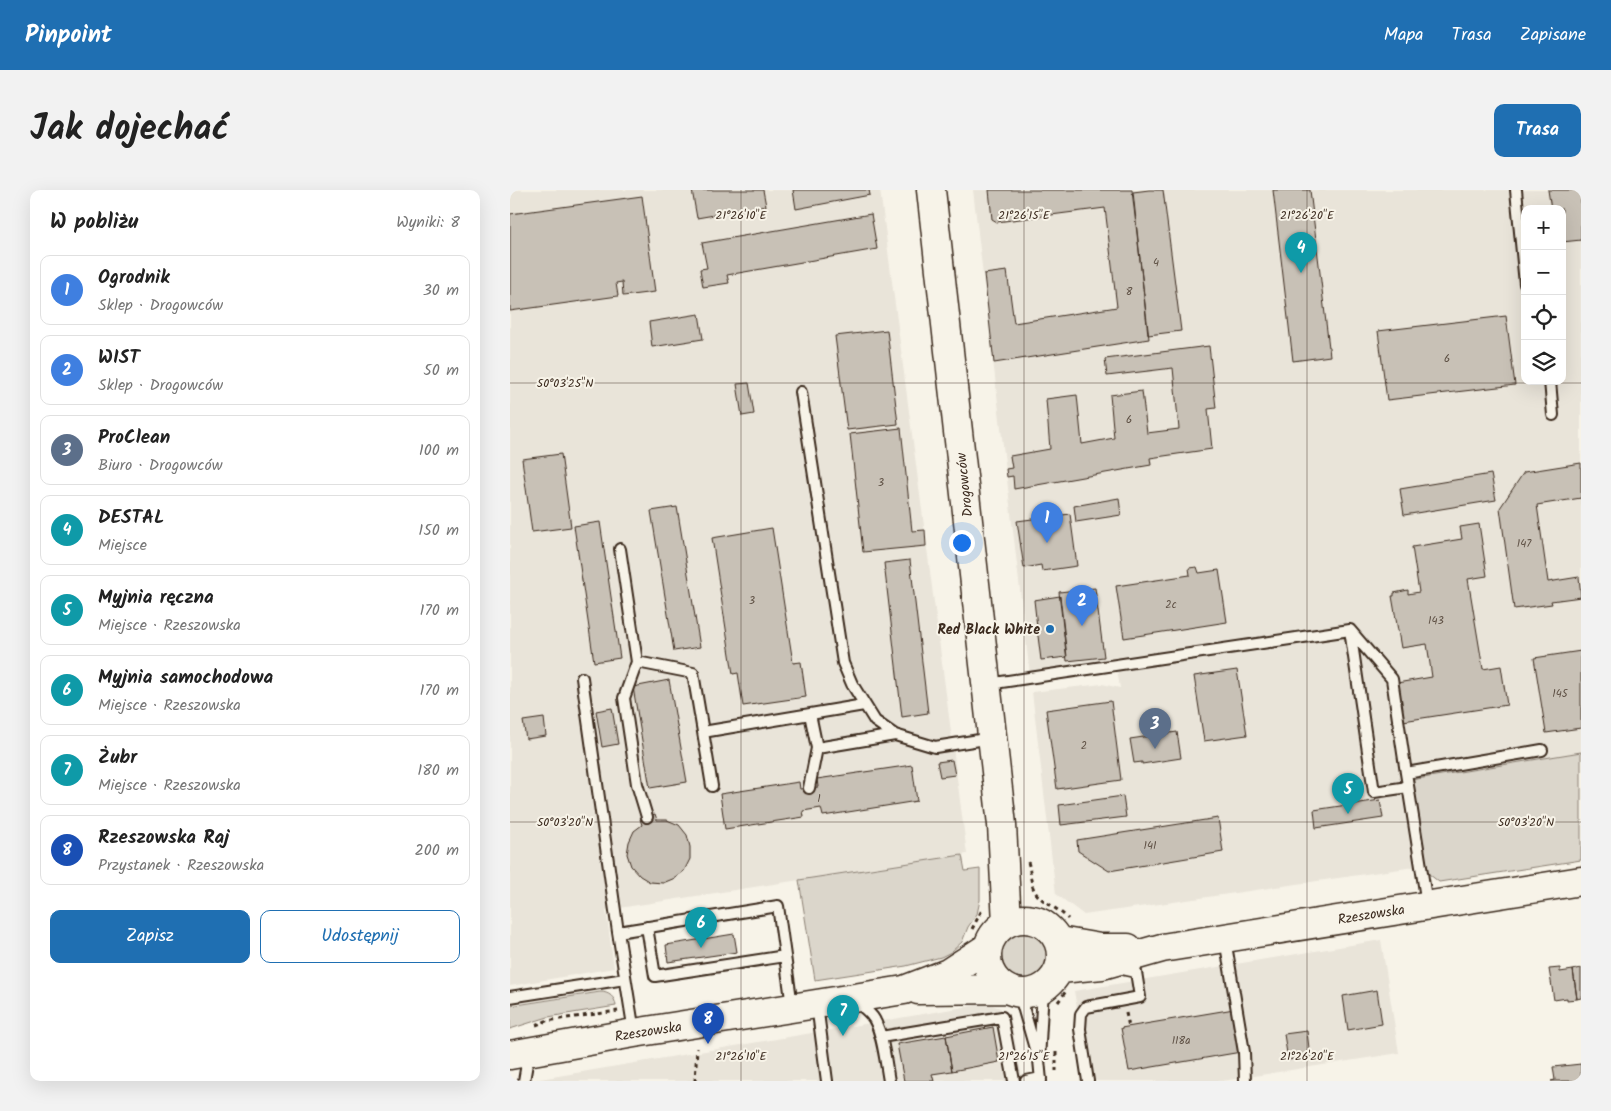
<!DOCTYPE html>
<html lang="pl">
<head>
<meta charset="utf-8">
<style>
	:root { --surface:#fff; --page:#f2f2f2; --text:#222; --muted:#767676; --line:#e0e0e0; --accent:#1f6fb2 }
	body { margin:0; font-family:Kalam,sans-serif; background:var(--page); color:var(--text) }
	.controls { position:absolute; right:15px; top:15px; display:grid; overflow:hidden; border-radius:10px; box-shadow:0 5px 20px #0002 }
	.controls button { width:45px; height:45px; display:grid; place-items:center; padding:0; border:0; border-bottom:1px solid var(--line); background:var(--surface); color:var(--text); font:25px sans-serif }
	.you { position:absolute; left:451px; top:352px; width:18px; height:18px; margin:-12px; border:4px solid #fff; border-radius:50%; background:#1a73e8; box-shadow:0 0 0 8px #1a73e833 }
	.badge { display:grid; place-items:center; width:32px; height:32px; border-radius:50%; background:var(--accent); color:#fff; font-size:16px; font-weight:700 }
	.pin { position:absolute; translate:-50% -41px; filter:drop-shadow(0 1px 2px #0008) }
	.pin::after { content:''; position:absolute; top:26px; width:18px; height:15px; background:inherit; clip-path:polygon(0 0,100% 0,50% 100%) }
	.list { margin:0; padding:0; list-style:none }
	h2 { display:flex; justify-content:space-between; align-items:center; height:65px; margin:0; padding:0 20px; font-size:21px }
	h2 small { font-size:16px; font-weight:400; color:var(--muted) }
	.list li { display:grid; grid-template-columns:32px 1fr auto; gap:15px; align-items:center; box-sizing:border-box; height:70px; margin:0 10px 10px; padding:0 10px; border:1px solid var(--line); border-radius:10px }
	.list b { display:block; font-size:19px; white-space:nowrap }
	.list p { margin:0; font-size:16px; white-space:nowrap; color:var(--muted) }
	.list em { font-size:16px; font-style:normal; color:var(--muted) }
	.actions { display:flex; gap:10px; padding:15px 20px }
	.actions a { flex:1; padding:11px 0; border:1px solid var(--accent); border-radius:10px; text-align:center; font-size:18px; color:var(--accent) }
	.actions .main { background:var(--accent); color:#fff }
	.icon { flex:none; width:28px; height:28px; fill:none; stroke:currentColor; stroke-width:2; stroke-linecap:round; stroke-linejoin:round }
	.map { position:relative; flex:none; width:1071px; height:891px; overflow:hidden; border-radius:10px }
	header { display:flex; align-items:center; gap:30px; box-sizing:border-box; height:70px; padding:0 25px; background:var(--accent); color:#fff }
	header strong { font-size:24px }
	nav { display:flex; gap:28px; margin-inline-start:auto; font-size:18px }
	.intro { display:flex; align-items:center; justify-content:space-between; box-sizing:border-box; height:120px; padding:0 30px }
	h1 { margin:0; font-size:35px }
	.button { padding:12px 22px; border-radius:10px; background:var(--accent); color:#fff; font-size:18px; font-weight:700 }
	main { display:flex; gap:30px; padding:0 30px }
	aside { flex:1; background:var(--surface); border-radius:10px; box-shadow:0 5px 20px #0002 }
	.map>svg:first-child { display:block }
</style>
</head>
<body>
<header>
<strong>Pinpoint</strong>
<nav><a>Mapa</a><a>Trasa</a><a>Zapisane</a></nav>
</header>
<div class="intro"><h1>Jak dojechać</h1><a class="button">Trasa</a></div>
<main>
<aside>
<h2>W pobliżu<small>Wyniki: 8</small></h2>
<ul class="list">
<li><span class="badge" style="background:#3f7fe0">1</span><div><b>Ogrodnik</b><p>Sklep · Drogowców</p></div><em>30 m</em></li>
<li><span class="badge" style="background:#3f7fe0">2</span><div><b>WIST</b><p>Sklep · Drogowców</p></div><em>50 m</em></li>
<li><span class="badge" style="background:#5c6f8a">3</span><div><b>ProClean</b><p>Biuro · Drogowców</p></div><em>100 m</em></li>
<li><span class="badge" style="background:#0f9aa8">4</span><div><b>DESTAL</b><p>Miejsce</p></div><em>150 m</em></li>
<li><span class="badge" style="background:#0f9aa8">5</span><div><b>Myjnia ręczna</b><p>Miejsce · Rzeszowska</p></div><em>170 m</em></li>
<li><span class="badge" style="background:#0f9aa8">6</span><div><b>Myjnia samochodowa</b><p>Miejsce · Rzeszowska</p></div><em>170 m</em></li>
<li><span class="badge" style="background:#0f9aa8">7</span><div><b>Żubr</b><p>Miejsce · Rzeszowska</p></div><em>180 m</em></li>
<li><span class="badge" style="background:#1a4fb4">8</span><div><b>Rzeszowska Raj</b><p>Przystanek · Rzeszowska</p></div><em>200 m</em></li>
</ul>
<div class="actions"><a class="main">Zapisz</a><a>Udostępnij</a></div>
</aside>
<div class="map">
<svg width="1071" height="891" viewBox="0 0 1071 891">
	<rect width="100%" height="100%" fill="#f7f3e8"/>
	<filter id="ink" filterUnits="userSpaceOnUse"><feTurbulence type="fractalNoise" baseFrequency=".02" numOctaves="2"/><feDisplacementMap in="SourceGraphic" scale="10" xChannelSelector="R" yChannelSelector="G"/><feConvolveMatrix kernelMatrix="1 2 1 2 8 2 1 2 1" color-interpolation-filters="sRGB"/></filter>
	<g filter="url(#ink)">
		<path fill="#e9e4d9" fill-rule="evenodd" d="M0 0H370L457 664 96 720 104 778 0 796Z
			M463 0H1071V562L892 592 904 677 574 725 546 704 522 502 592 494 610 498 606 473 520 485ZM1015 19H1052V191H1015Z
			M871 750 889 863 712 891H580L564 801Z
			M479 814 490 818 500 827 513 891H19L466 815Z"/>
		<path fill="#dbd6cb" stroke="#8b8074" d="M1071 562V670L929 692 919 684 914 675 901 590Z
			M452 665 455 681 470 679V710L467 724 458 737 452 752 441 762 431 767 396 776 305 790 289 690Z
			M485 766a30 30 0 1 1 60 0a30 30 0 1 1-60 0Z
			M90 802C99 802 105 807 106 816L38 827 0 839V816Z"/>
		<path fill="#c8c1b6" stroke="#3b2a1e" d="M182 0H253L256 16 187 28Z
			M283 0H359L360 5 286 19Z
			M479 0H622L639 149 484 173 474 84 497 81 504 133 607 117 595 18 487 32 482 29Z
			M639 0H653L671 141 638 145 623 2Z
			M763 0H800L820 166 783 171Z
			M1038 0H1071V50L1052 52V19H1041Z
			M132 6 145 102 113 106 112 92 106 93 108 106 0 121V24Z
			M361 24 367 59 217 85 219 93 193 97 190 79 197 78 192 53Z
			M189 124 193 149 142 157 139 132Z
			M996 126 1005 195 877 210 868 141Z
			M377 140 388 234 337 240 325 146Z
			M699 156 706 218 698 219 702 259 640 268 641 275 504 299 503 286 497 287 496 279 502 278 500 266 540 259 536 209 567 205 572 254 604 248 600 205 632 201 637 243 669 239 663 178 597 186 595 169Z
			M239 193 244 224 232 226 227 194Z
			M391 238 402 341 415 340 416 356 353 362 340 244Z
			M51 264 61 337 22 342 12 269Z
			M1071 273V308L1027 315 1038 392 1069 387 1071 407 1041 411 1042 414 1004 419 990 318 1014 282Z
			M981 284 986 310 894 325 890 299Z
			M609 308 611 325 566 332 564 316Z
			M167 317 190 457 164 461 141 321Z
			M560 324 567 376 532 381 531 375 514 378 507 331Z
			M90 332 110 468 84 472 64 336Z
			M969 334 977 386 958 389 973 479 991 476 997 515 893 531 887 493 922 487 917 454 891 458 882 406H884V403L898 400V404L909 402 902 357 952 349 950 337Z
			M262 338 283 473 291 472 296 507 233 516 228 483 223 484 202 348Z
			M400 370 418 523 392 527 374 373Z
			M687 377 689 383 709 380 717 432 614 448 606 396 680 385 679 378Z
			M585 398 594 467 557 471 549 402Z
			M550 406 557 467 531 470 528 446 525 442 527 437 524 410Z
			M1071 461V538L1036 543 1024 468Z
			M727 480 737 545 694 551 684 486Z
			M159 490 177 592 140 598 123 497Z
			M601 511 611 590 547 599 536 520Z
			M102 518 108 554 92 557 86 521Z
			M34 528 36 546 16 549 13 531Z
			M667 542 671 568 632 574V572L624 573 620 549Z
			M442 570 445 585 430 587 427 572Z
			M402 575 407 611 313 626 311 618 293 621 294 627 215 639 210 604 289 592 290 599 308 597 307 589Z
			M613 606 616 627 551 635 549 615Z
			M870 610 873 628 806 638 804 620Z
			M145 624 147 630H157L169 635 177 645 180 657V669L174 681 165 688 153 693 140 692 130 686 121 676 117 664 119 652 124 641 132 635 130 629Z
			M708 628 713 662 599 681 568 661 567 650Z
			M224 744 227 762 158 772 156 755Z
			M1050 778V782L1063 780 1067 809 1057 810V808L1044 810 1039 779Z
			M1071 778V808L1067 809 1063 780Z
			M867 800 872 834 838 840 833 806Z
			M724 819 731 862 619 881 611 838Z
			M483 837 489 872 442 881 436 846Z
			M797 841 800 867 778 870 774 844Z
			M436 846 442 881 422 884 424 891H394L387 854Z
			M1071 874V891H1041L1045 890 1043 877Z"/>
		<g fill="none" stroke-linecap="round" stroke-linejoin="round">
			<defs>
				<path id="lane" d="M1006 0 1015 94
					M1040 191 1043 225
					M291 202 333 473 342 494 365 531 385 545 425 557 482 548
					M110 359 127 472 114 508 127 594 137 627
					M840 440 882 489 896 583
					M127 472 183 483 193 542 354 515
					M72 488 108 742 124 842
					M478 494 840 440 864 602 898 597
					M193 542 202 596
					M307 558 385 545
					M299 598 307 558 300 524
					M917 714 896 583 1032 560
					M137 737 145 786 275 766
					M108 742 268 716 282 816
					M715 749 734 862 735 891
					M509 803 526 862
					M0 807 115 789
					M346 811C351 816 357 820 361 825 372 836 376 875 379 891
					M307 815 317 891
					M371 847 492 827 504 891
					M14 891 19 862
					M516 891 531 888
					M531 891 529 870 533 799
					M578 891 570 839 571 824 576 817 630 807 626 782 608 778"/>
				<path id="secondary" d="M421 0 492 635 497 733
					M477 766a37 37 0 1 1 74 0a37 37 0 1 1-74 0Z
					M549 751 590 758H618
					M550 779 592 775 652 758 1071 691
					M408 800 497 799
					M0 865 124 843 394 800 438 783 478 757"/>
			</defs>
			<use href="#lane" stroke="#3b2a1e" stroke-width="14"/>
			<use href="#secondary" stroke="#3b2a1e" stroke-width="31"/>
			<path stroke="#3b2a1e" stroke-width="3" stroke-dasharray="4 4" stroke-linecap="butt" d="M518 672C521 681 520 691 524 700 530 712 549 718 558 729
				M462 739 472 720
				M548 812 556 801
				M616 823 619 837
				M26 835 36 831 108 821
				M546 862V881
				M185 891 187 858"/>
			<use href="#lane" stroke="#f7f3e8" stroke-width="10"/>
			<use href="#secondary" stroke="#f7f3e8" stroke-width="28"/>
		</g>
	</g>
	<path fill="none" stroke="#3b2a1e" stroke-width="1" stroke-opacity="0.45" d="M231 0V891M514 0V891M797 0V891M0 193H1071M0 632H1071"/>
	<circle fill="#1f6fb2" stroke="#f7f3e8" stroke-width="2" cx="540" cy="439" r="5"/>
	<g text-anchor="middle" stroke-width="4" stroke-linejoin="round" paint-order="stroke">
		<g font-size="11" fill="#5e5044">
			<text x="646" y="76">4</text>
			<text x="619" y="105">8</text>
			<text x="937" y="172">6</text>
			<text x="619" y="233">6</text>
			<text x="371" y="296">3</text>
			<text x="1014" y="357">147</text>
			<text x="242" y="414">3</text>
			<text x="661" y="418">2c</text>
			<text x="926" y="434">143</text>
			<text x="1050" y="507">145</text>
			<text x="574" y="559">2</text>
			<text x="309" y="612">1</text>
			<text x="640" y="659">141</text>
			<text x="671" y="854">118a</text>
		</g>
		<g font-size="14" fill="#3b2a1e" stroke="#f7f3e8">
			<text transform="translate(454 295) rotate(-96)" y="5">Drogowców</text>
			<text transform="translate(861 724) rotate(-9)" y="5">Rzeszowska</text>
			<text transform="translate(138 841) rotate(-9)" y="5">Rzeszowska</text>
		</g>
		<g font-size="14" font-weight="bold" fill="#3b2a1e" stroke="#f7f3e8" text-anchor="end">
			<text x="530" y="444">Red Black White</text>
		</g>
	</g>
	<g font-size="12" text-anchor="middle" fill="#3b2a1e" stroke="#f7f3e8" stroke-width="4" stroke-linejoin="round" paint-order="stroke">
		<text x="231" y="29">21°26'10"E</text>
		<text x="514" y="29">21°26'15"E</text>
		<text x="797" y="29">21°26'20"E</text>
		<text x="55" y="197">50°03'25"N</text>
		<text x="55" y="636">50°03'20"N</text>
		<text x="1016" y="636">50°03'20"N</text>
		<text x="231" y="870">21°26'10"E</text>
		<text x="514" y="870">21°26'15"E</text>
		<text x="797" y="870">21°26'20"E</text>
	</g>
</svg>
<div class="controls">
<button>+</button>
<button>−</button>
<button><svg class="icon" aria-label="locate" viewBox="0 0 24 24"><circle cx="12" cy="12" r="6"/><path d="M12 2v4M12 18v4M2 12h4M18 12h4"/></svg></button>
<button><svg class="icon" aria-label="layers" viewBox="0 0 24 24"><path d="M12 4l9 5-9 5-9-5zM3 14l9 5 9-5"/></svg></button>
</div>
<div class="you"></div>
<div class="pin badge" style="left:537px;top:353px;background:#3f7fe0">1</div>
<div class="pin badge" style="left:572px;top:436px;background:#3f7fe0">2</div>
<div class="pin badge" style="left:645px;top:559px;background:#5c6f8a">3</div>
<div class="pin badge" style="left:791px;top:83px;background:#0f9aa8">4</div>
<div class="pin badge" style="left:838px;top:624px;background:#0f9aa8">5</div>
<div class="pin badge" style="left:191px;top:758px;background:#0f9aa8">6</div>
<div class="pin badge" style="left:333px;top:846px;background:#0f9aa8">7</div>
<div class="pin badge" style="left:198px;top:854px;background:#1a4fb4">8</div>
</div>
</main>
</body>
</html>
